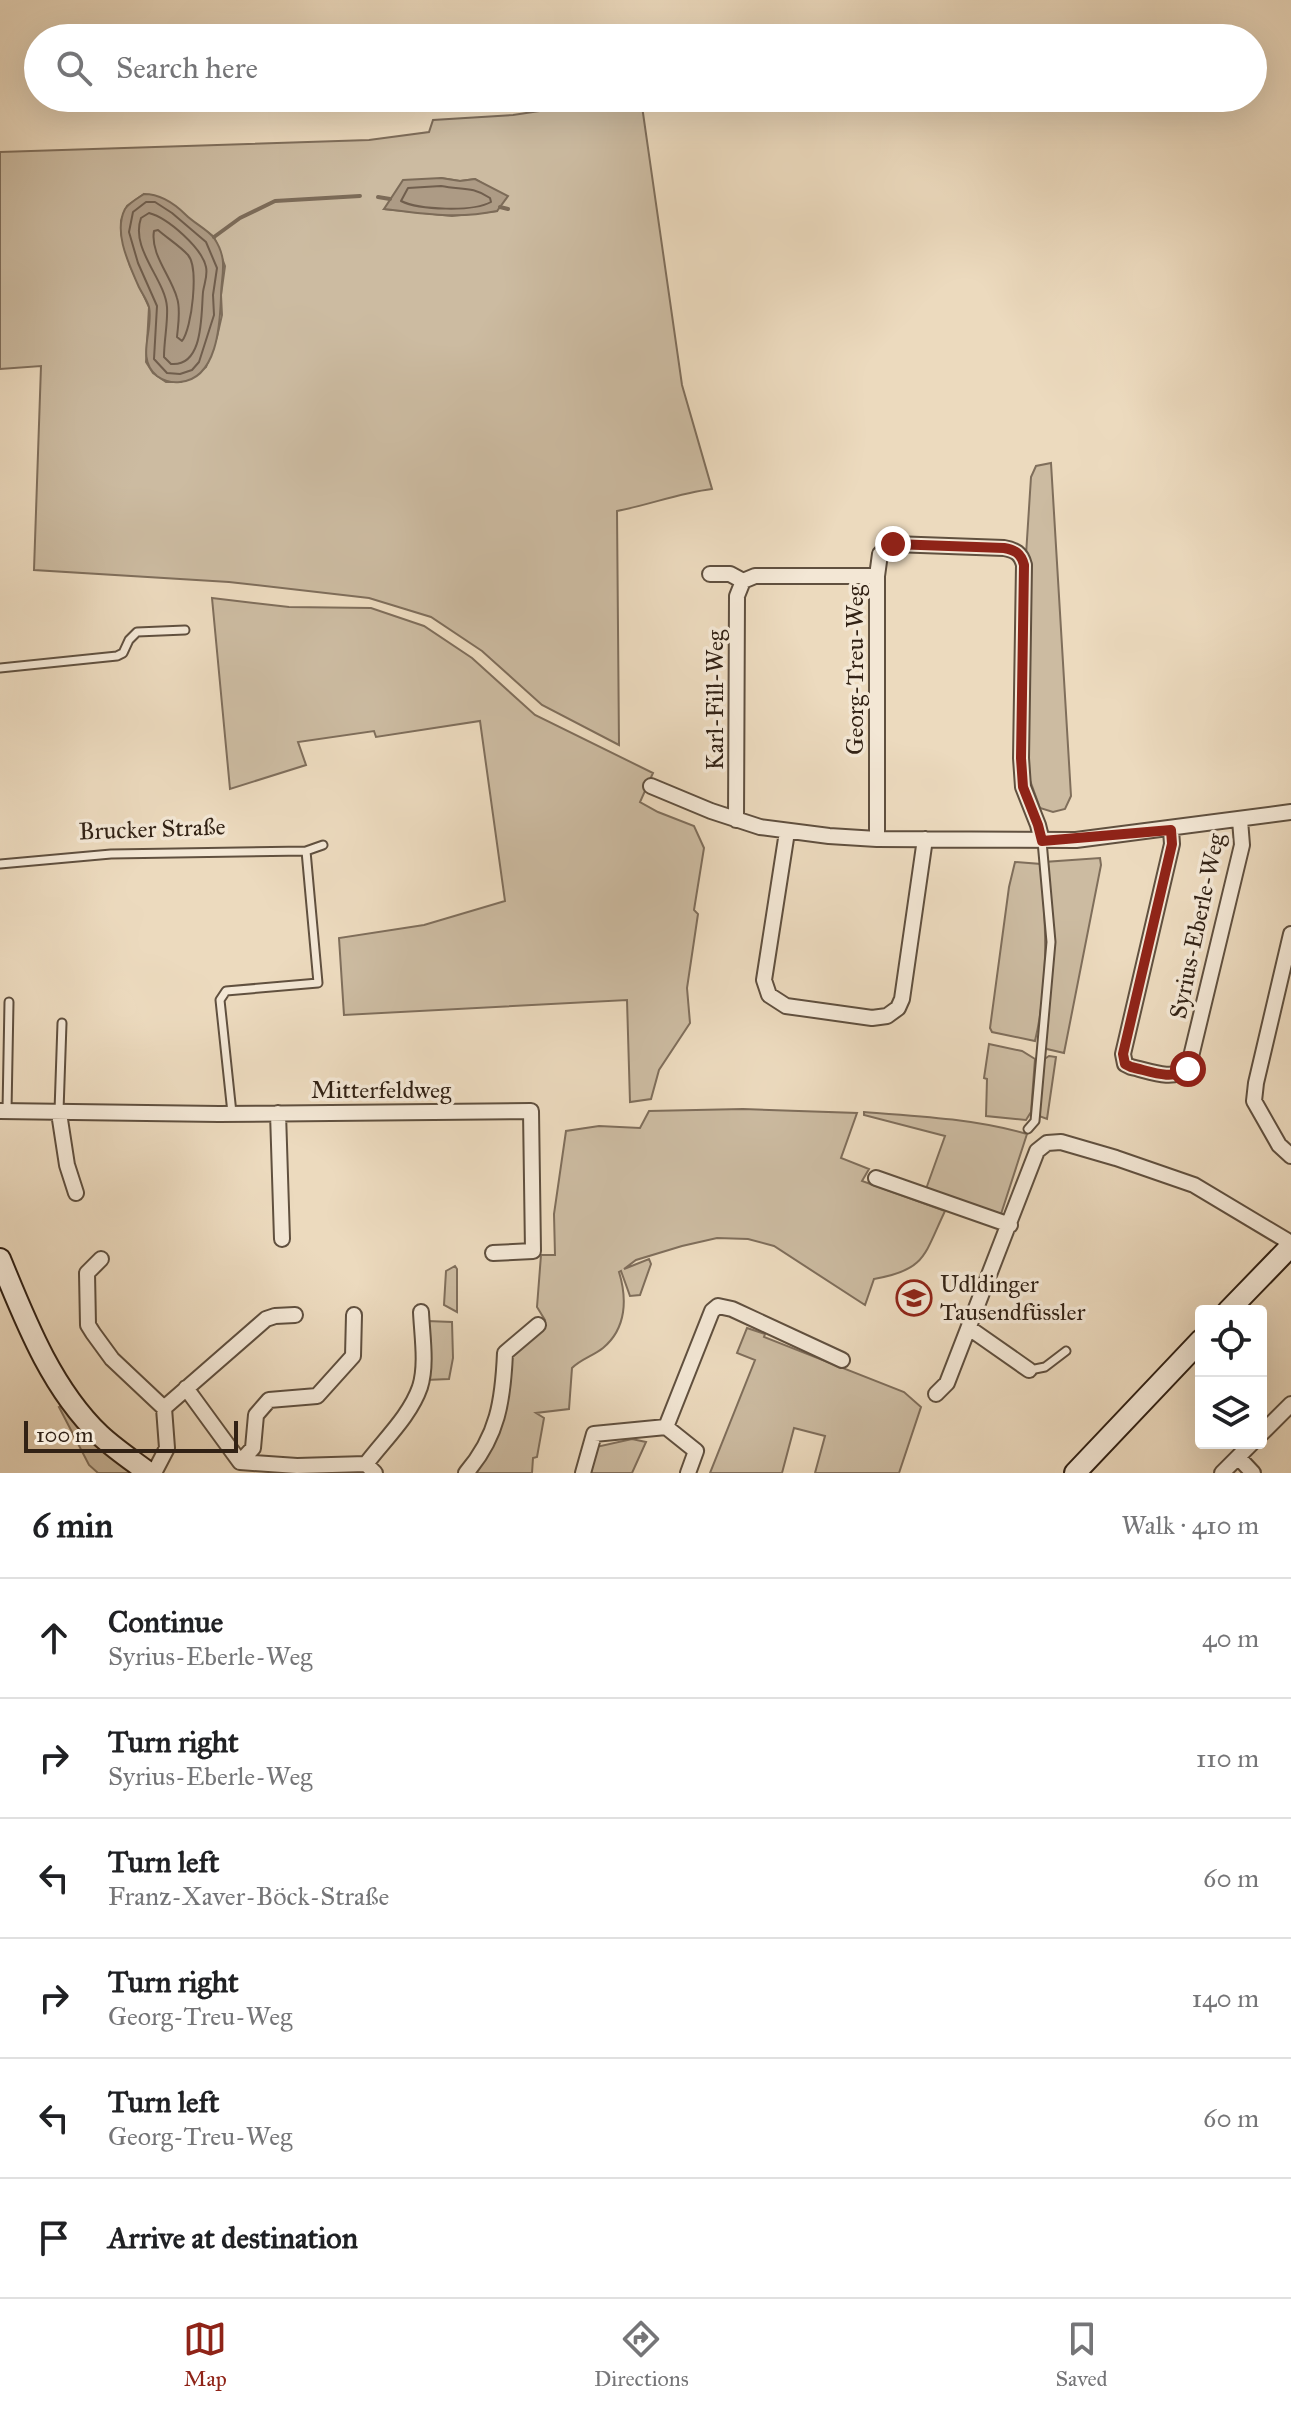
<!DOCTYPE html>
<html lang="en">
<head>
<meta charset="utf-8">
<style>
	:root { --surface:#fff; --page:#f2f2f2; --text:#202124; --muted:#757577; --line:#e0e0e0; --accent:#8f2418 }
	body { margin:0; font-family:"IM FELL Great Primer",serif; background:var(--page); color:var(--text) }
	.controls { position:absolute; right:24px; bottom:24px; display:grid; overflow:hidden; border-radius:8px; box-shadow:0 8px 32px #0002 }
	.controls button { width:72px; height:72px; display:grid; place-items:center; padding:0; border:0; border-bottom:2px solid var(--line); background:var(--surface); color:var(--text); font:40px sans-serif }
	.scale { position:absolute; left:24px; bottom:20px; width:214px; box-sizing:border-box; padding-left:8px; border:4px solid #322215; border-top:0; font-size:22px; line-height:28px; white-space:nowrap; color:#322215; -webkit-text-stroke:6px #f3e7d5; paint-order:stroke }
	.stop { position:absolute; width:24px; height:24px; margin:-18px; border:6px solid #8f2418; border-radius:50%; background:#fff }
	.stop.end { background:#8f2418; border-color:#fff; box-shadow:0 2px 8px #0008 }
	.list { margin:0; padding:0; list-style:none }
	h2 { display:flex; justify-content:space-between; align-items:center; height:104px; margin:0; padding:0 32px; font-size:34px }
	h2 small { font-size:26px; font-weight:400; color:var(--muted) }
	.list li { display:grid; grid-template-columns:52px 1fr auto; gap:24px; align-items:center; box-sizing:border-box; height:120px; padding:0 32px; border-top:2px solid var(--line) }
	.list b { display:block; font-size:30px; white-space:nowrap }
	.list p { margin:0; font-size:26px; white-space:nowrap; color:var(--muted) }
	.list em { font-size:26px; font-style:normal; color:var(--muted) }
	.icon { flex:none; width:44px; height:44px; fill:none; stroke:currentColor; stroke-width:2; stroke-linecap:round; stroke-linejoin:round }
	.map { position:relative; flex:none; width:1291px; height:1473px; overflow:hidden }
	.search { position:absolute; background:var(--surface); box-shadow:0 8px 32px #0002; left:24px; right:24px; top:24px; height:88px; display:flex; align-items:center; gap:20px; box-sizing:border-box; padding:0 28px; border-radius:44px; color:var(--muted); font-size:30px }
	.sheet { height:824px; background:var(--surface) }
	nav { display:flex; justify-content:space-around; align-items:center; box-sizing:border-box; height:112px; border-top:2px solid var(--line); background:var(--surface); font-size:22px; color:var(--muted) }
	nav a { display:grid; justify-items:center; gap:4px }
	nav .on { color:var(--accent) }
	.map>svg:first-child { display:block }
</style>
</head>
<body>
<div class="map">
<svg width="1291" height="1473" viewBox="0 0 1291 1473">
	<rect width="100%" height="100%" fill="#ecdabe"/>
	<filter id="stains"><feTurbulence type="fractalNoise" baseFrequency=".0025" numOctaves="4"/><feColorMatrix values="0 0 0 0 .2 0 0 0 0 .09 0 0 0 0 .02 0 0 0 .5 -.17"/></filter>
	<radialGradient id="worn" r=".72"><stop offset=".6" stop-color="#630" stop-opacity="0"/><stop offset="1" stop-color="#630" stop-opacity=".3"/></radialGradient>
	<path fill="#ccbba1" stroke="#7f6e5b" stroke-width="2" fill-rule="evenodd" d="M619 99H641L682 385 712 489C679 493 649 505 617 511L619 745 542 705 482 651 431 617 369 598 229 582 34 570 41 366 0 369V152L369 140 429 132 433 120 513 115ZM441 178 460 181 475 179 494 190 497 211 452 216 385 209ZM144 194 195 223 214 237 225 266 221 295 222 315 217 337 206 367 181 382H166L153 373 146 362 149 307 130 266 121 233V221L127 206Z
		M1051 463 1071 796 1065 809 1053 812 1040 808 1027 772 1026 555 1031 477 1036 466Z
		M212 598 289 607 371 608 424 626 472 658 535 715 653 773 640 802 658 812 694 826 704 848 694 910 698 914 687 988 690 1023 659 1070 651 1099 630 1102 627 1000 344 1015 339 938 424 925 505 901 480 721 376 737 374 731 298 742 306 765 230 789Z
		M1100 858 1101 865 1064 1053 1047 1049 1041 1042 1051 942 1044 862Z
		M1015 862 1041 864C1046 924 1049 982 1035 1041L992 1032 990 1028 1009 887Z
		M989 1044 1022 1051 1035 1059 1031 1112 1026 1120 986 1116 987 1079 984 1078Z
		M1049 1056 1056 1057 1047 1119 1039 1116 1038 1111 1043 1060Z
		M743 1109 857 1113 841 1158 869 1169 862 1181 945 1211C924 1255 926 1270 874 1279L865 1305 774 1246 748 1239 717 1238 682 1246 636 1260 624 1269 649 1259 651 1264 640 1295 630 1296 621 1271 619 1272C627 1298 627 1328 603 1348 593 1356 581 1359 572 1368L569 1409 536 1413 544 1418 537 1457 533 1458 532 1473H472L504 1416 509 1356 545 1320 537 1307 541 1255H555L554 1214 566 1131 599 1126 640 1128 649 1111Z
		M864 1112C919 1116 974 1119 1027 1134L1001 1214 926 1189 945 1136 864 1115Z
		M455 1266 457 1269V1312L444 1305 446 1271Z
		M427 1321 452 1322 453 1358 449 1379 426 1380Z
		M747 1328 765 1334 764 1337 904 1392 921 1407 899 1473H815L825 1436 794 1428 782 1473H710L755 1360 737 1353Z
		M65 1405 91 1439 132 1473H98L89 1465 59 1407Z
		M632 1439 646 1442 632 1473H591L596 1447Z"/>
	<path fill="#ad9b85" stroke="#7c6b58" stroke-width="2" d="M441 178 460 181 475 179 508 196 497 211C458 219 423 214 384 209L403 180Z
		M144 194C161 194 174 203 186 215 194 223 208 230 214 238 229 260 221 275 221 297 220 325 217 379 180 382 171 383 164 381 157 376 135 358 154 330 149 307 147 300 141 292 138 285 129 264 113 232 125 209 129 203 138 198 144 194Z"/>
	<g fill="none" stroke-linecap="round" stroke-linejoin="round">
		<path stroke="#705e4d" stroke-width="2" d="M441 186C462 190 472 186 490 198L491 202C473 212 419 210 401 201L408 188Z
			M146 202H155L172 213 206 242 217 268 213 295 214 315 199 362 192 370 180 374 167 373 154 359 157 306 138 263 129 232 133 212Z
			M149 213C168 218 202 248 206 267 208 276 204 284 203 292 201 314 204 367 171 364L164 357C164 340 168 323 167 307 165 279 130 249 141 218Z
			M158 230C167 238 180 246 188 255 199 268 192 328 182 341L177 337C178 325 181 310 177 298 171 276 150 254 154 231Z"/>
		<path stroke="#7c6b58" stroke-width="4" d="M378 197 390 199
			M500 207 508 209
			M214 237 240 218 275 201 360 196"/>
		<defs>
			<path id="lane" d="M0 668 117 656 123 653 129 640 137 632 185 630
				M0 864 111 854 306 851
				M7 1111 9 1002
				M59 1111 62 1023
				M232 1113 220 1000 226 991 318 983 306 851 323 845
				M1028 1129 1035 1121 1051 942 1042 841
				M1030 1370 1045 1367 1066 1351"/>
			<path id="street" d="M710 574H730L743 581
				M651 786 711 811 760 827 829 836 877 839 1076 840 1291 812
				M736 820 737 596 743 581 755 576H877
				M1171 830 1172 844 1123 1054 1125 1064 1131 1067C1150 1071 1171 1081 1188 1069L1242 845 1240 820
				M787 832 764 980 769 995 786 1006 872 1018 887 1016 898 1008 902 999 925 839
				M877 839V576L880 554 893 544 1004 548C1015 550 1021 553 1024 565L1021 758 1023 787 1038 825 1042 841
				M1291 934 1256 1083 1254 1101 1279 1145 1291 1156
				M0 1111 219 1114 531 1111 533 1251 493 1253
				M59 1113 67 1165 76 1193
				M278 1113 282 1239
				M876 1178 1010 1225
				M101 1259 87 1273 88 1325 93 1333 112 1359 164 1408 167 1448 154 1473
				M969 1328 1029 1370
				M186 1388 240 1462 297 1466 366 1464 375 1473
				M936 1394 947 1383 1037 1151 1047 1143 1061 1142 1116 1158 1194 1185 1291 1243
				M164 1408 266 1319 275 1316 295 1315
				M1261 1434 1291 1404
				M1238 1457 1253 1473
				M240 1462 253 1448 256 1415 269 1400 317 1396 353 1356 354 1315
				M366 1464C384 1440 410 1416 420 1387 427 1365 422 1335 421 1312
				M466 1473C498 1436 503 1400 505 1353L538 1325
				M583 1473 594 1434 666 1427
				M688 1473 696 1451 666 1427 712 1311 718 1306 732 1309 842 1360
				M1222 1473 1252 1443"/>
			<path id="secondary" d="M0 1259C25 1320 51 1388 100 1435 115 1449 133 1461 149 1473
				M1228 1311 1291 1246
				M1075 1473 1201 1340"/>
		</defs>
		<use href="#lane" stroke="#60503f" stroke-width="11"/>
		<use href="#street" stroke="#60503f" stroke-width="18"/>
		<use href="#secondary" stroke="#322215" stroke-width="24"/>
		<use href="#lane" stroke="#f3e7d5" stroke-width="7"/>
		<use href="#street" stroke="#f3e7d5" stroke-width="14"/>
		<use href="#secondary" stroke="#f3e7d5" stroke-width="20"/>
	</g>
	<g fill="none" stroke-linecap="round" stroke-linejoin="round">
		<path stroke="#8f2418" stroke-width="10" d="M893 544 1004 548C1015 550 1021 553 1024 565L1021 758 1023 787 1038 825 1042 841 1171 830 1172 844 1123 1054 1125 1064 1131 1067C1150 1071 1171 1081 1188 1069"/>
	</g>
	<defs>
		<symbol id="school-ring" viewBox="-11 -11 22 22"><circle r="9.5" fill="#f3e7d5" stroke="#8f2418" stroke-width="1.5"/><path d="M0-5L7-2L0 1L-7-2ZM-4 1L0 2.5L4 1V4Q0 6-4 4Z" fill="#8f2418"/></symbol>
	</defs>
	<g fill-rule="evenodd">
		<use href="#school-ring" x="894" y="1278" width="40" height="40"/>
	</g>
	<g text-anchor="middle" stroke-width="7" stroke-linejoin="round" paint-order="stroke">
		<g font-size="24" fill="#322215" stroke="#f3e7d5">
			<text transform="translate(855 670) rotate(-90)" y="8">Georg-Treu-Weg</text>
			<text transform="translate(715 700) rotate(-90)" y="8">Karl-Fill-Weg</text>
			<text transform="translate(152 829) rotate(-2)" y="8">Brucker Straße</text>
			<text transform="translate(1197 926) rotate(-78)" y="8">Syrius-Eberle-Weg</text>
			<text x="381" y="1098">Mitterfeldweg</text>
		</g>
		<g font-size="24" fill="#322215" stroke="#f3e7d5" text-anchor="start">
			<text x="940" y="1292">Udldinger<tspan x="940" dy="28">Tausendfüssler</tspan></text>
		</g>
	</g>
	<rect width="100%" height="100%" filter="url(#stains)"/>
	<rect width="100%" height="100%" fill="url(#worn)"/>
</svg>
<div class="controls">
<button><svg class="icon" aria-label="locate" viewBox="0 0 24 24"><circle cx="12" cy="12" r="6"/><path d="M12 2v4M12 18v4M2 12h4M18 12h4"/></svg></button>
<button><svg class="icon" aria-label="layers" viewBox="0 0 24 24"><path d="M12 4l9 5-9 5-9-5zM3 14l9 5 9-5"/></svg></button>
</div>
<div class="scale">100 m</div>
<div class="stop" style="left:1188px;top:1069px"></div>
<div class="stop end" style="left:893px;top:544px"></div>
<div class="search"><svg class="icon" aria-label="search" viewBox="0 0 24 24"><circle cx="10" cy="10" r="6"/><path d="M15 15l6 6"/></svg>Search here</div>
</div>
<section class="sheet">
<h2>6 min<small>Walk · 410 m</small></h2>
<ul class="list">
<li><svg class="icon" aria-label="ahead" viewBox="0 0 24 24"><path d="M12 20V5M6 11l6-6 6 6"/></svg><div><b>Continue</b><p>Syrius-Eberle-Weg</p></div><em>40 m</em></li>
<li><svg class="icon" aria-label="right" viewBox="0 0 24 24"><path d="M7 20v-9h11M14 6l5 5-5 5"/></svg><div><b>Turn right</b><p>Syrius-Eberle-Weg</p></div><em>110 m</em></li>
<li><svg class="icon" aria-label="left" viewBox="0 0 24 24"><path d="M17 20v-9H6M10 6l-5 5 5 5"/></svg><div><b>Turn left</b><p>Franz-Xaver-Böck-Straße</p></div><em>60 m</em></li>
<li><svg class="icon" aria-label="right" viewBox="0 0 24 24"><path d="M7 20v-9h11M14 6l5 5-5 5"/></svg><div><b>Turn right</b><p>Georg-Treu-Weg</p></div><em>140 m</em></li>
<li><svg class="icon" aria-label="left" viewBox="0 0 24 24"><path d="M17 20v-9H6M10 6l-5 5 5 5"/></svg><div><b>Turn left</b><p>Georg-Treu-Weg</p></div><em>60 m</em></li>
<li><svg class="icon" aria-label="arrive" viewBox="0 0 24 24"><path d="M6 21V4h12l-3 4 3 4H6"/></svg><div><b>Arrive at destination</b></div></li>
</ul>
</section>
<nav>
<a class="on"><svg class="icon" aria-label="map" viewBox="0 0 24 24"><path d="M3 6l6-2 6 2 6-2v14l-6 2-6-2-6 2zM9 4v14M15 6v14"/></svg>Map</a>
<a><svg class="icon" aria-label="directions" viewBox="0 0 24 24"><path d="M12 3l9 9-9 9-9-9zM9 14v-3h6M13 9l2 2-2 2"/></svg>Directions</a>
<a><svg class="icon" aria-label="saved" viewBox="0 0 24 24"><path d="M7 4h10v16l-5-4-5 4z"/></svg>Saved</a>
</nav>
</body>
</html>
